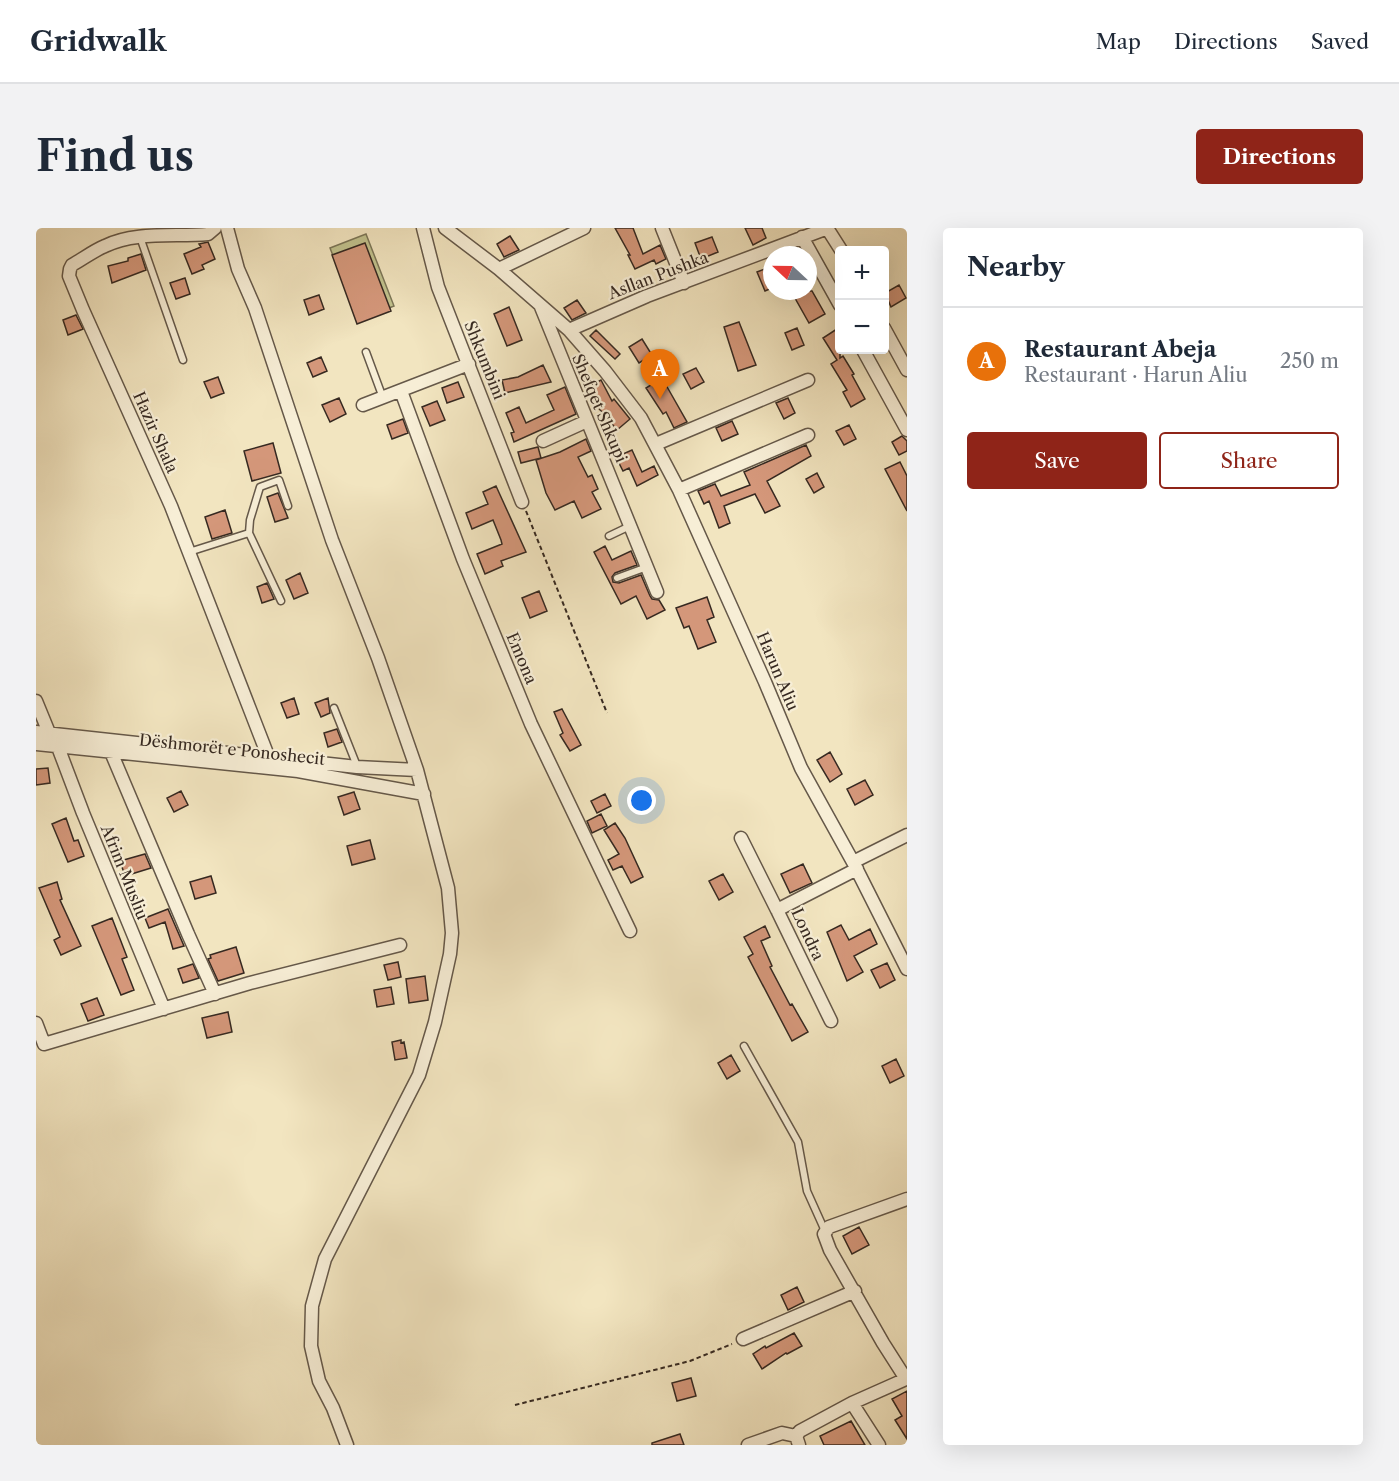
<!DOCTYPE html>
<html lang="en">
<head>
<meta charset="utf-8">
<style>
	:root { --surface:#fff; --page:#f2f2f3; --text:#1f2937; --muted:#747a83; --line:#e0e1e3; --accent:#8f2418 }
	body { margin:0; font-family:"Libre Caslon Text",serif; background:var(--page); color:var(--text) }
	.controls { position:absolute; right:18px; top:18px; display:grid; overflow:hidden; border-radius:6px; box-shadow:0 6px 24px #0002 }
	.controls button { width:54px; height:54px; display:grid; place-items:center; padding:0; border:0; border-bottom:2px solid var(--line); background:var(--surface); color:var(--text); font:30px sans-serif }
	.compass { position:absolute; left:727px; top:18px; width:54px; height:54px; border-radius:50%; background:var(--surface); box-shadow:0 6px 24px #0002; rotate:292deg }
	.you { position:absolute; left:606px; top:573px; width:21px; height:21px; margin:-15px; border:4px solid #fff; border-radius:50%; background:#1a73e8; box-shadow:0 0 0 9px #1a73e833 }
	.badge { display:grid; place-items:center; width:39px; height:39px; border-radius:50%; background:var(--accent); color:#fff; font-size:20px; font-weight:700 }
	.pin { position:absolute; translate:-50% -50px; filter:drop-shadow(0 2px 3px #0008) }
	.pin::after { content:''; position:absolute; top:32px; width:21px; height:18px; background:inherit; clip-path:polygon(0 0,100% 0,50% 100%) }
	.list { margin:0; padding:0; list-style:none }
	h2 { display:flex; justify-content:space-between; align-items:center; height:78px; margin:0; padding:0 24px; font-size:26px }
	h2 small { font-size:20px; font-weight:400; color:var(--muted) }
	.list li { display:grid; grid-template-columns:39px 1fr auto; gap:18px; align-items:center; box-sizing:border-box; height:108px; padding:0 24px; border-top:2px solid var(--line) }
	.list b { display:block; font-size:22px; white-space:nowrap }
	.list p { margin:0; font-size:20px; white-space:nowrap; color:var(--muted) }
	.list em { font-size:20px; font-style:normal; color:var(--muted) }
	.actions { display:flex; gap:12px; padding:18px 24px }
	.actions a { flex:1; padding:14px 0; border:2px solid var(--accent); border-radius:6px; text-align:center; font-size:21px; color:var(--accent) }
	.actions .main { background:var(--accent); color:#fff }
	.map { position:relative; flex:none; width:871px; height:1217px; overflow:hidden; border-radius:6px }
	header { display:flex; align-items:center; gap:36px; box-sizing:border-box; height:84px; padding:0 30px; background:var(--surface); border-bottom:2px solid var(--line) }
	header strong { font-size:28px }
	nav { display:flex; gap:33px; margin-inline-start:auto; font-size:21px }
	.intro { display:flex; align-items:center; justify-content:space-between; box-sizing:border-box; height:144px; padding:0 36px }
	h1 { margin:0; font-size:42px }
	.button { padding:15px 27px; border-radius:6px; background:var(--accent); color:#fff; font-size:21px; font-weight:700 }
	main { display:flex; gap:36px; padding:0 36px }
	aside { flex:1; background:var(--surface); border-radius:6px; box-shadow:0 6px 24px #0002 }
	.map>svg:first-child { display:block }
</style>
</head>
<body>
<header>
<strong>Gridwalk</strong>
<nav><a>Map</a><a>Directions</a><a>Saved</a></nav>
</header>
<div class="intro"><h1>Find us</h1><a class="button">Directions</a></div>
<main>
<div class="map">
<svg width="871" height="1217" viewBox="0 0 871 1217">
	<rect width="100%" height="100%" fill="#f2e5c0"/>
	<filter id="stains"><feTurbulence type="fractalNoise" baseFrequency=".00333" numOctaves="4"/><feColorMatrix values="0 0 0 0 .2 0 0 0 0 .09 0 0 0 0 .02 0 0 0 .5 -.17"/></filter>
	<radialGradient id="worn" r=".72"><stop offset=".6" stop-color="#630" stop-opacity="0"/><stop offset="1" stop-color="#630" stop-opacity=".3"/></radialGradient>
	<path fill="#c1c28d" stroke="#7c7657" stroke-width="1.5" d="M330 6 358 78 322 92 294 20Z"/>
	<path fill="#d4977a" stroke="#362921" stroke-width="1.5" d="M579 0H597L607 26 624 17 630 31 620 36 618 32 599 41 592 27H594Z
		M709 0H726L730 10 717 17Z
		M474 8 483 22 468 29 461 16Z
		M676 9 682 24 665 31 659 15Z
		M172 14 179 31 166 37 168 41 156 46 148 26 165 19 163 16Z
		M329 15 355 83 321 96 296 27Z
		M105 26 110 42 76 55 72 38 92 33V30Z
		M736 38V60L729 63 721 44Z
		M149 50 154 66 140 71 134 55Z
		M863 57 870 70 855 79 849 65Z
		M755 63H776L789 86 773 95Z
		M283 67 288 81 273 87 268 72Z
		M541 72 550 85 536 92 528 80Z
		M473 79 486 112 471 118 458 86Z
		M40 87 47 101 32 107 27 92Z
		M703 94 720 137 702 143 688 99Z
		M804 99V130L807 128 818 146 816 147 829 171 815 179 807 164 811 162 795 136 801 132 787 110Z
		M761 100 768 117 756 122 749 105Z
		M560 102 584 126 579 131 554 108Z
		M606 111 616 127 603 135 593 119Z
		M285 129 291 143 277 149 271 135Z
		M507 137 515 154 469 165 466 152 482 149Z
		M660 140 668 154 655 161 647 146Z
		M182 149 188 165 175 170 168 154Z
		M626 150 651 194 638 200 630 184 627 186 610 160Z
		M565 152 576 173 578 171 594 191 581 202 560 177 550 160Z
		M422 154 428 169 411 175 406 160Z
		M529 159 540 186 478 214 475 205 478 204 470 185 483 179 490 195 518 182 511 167Z
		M303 170 310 186 294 194 286 177Z
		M752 170 759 185 748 191 740 175Z
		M401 173 409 192 394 198 386 179Z
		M367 191 372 205 356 211 351 197Z
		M696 193 702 206 686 213 680 200Z
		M813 197 820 211 808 217 800 203Z
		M866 208 871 213V223L863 227 856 214Z
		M550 211 555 223 542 229 552 249 556 247 562 261 556 264 565 281 546 290 538 273 519 282 510 265 500 232 524 224Z
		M237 215 245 245 216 253 208 223Z
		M770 217 775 228 731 253 744 278 729 285 719 266 688 278 694 295 683 300 673 273 668 276 662 263 679 256 685 268 714 257 708 244Z
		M502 219 505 230 485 235 482 224Z
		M596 222 606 244 618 238 622 247 601 258 593 240 587 243 580 229Z
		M864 234 871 248V283L849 241Z
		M781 245 788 259 778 265 770 251Z
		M460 258 490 324 465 333 467 338 449 346 441 326 466 316 465 312 457 292 436 301 430 285 452 276 447 264Z
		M242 265 252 290 239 294 231 269Z
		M189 282 196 305 176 311 169 289Z
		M569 318 576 332 595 323 601 337 579 345 576 349 577 354 583 355 605 347 614 368 616 371 623 372 629 382 611 391 600 368 585 376 558 324Z
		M264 345 272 365 258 371 250 352Z
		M231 355 238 371 226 375 221 359Z
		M503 363 511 383 494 390 486 370Z
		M671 369 678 389 671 392 680 414 662 421 653 398 648 400 640 380Z
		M258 470 263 486 251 490 245 475Z
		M292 470 294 485 285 489 279 475Z
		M526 481 545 517 534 523 524 507 527 505 518 484Z
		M301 501 306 514 292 519 288 505Z
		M794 524 806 546 794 554 781 532Z
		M12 540 14 555 0 557V541Z
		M829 552 837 567 819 577 811 561Z
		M145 563 152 577 138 584 131 570Z
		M318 564 324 581 308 587 302 569Z
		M569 566 575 578 561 585 555 573Z
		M565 586 571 598 556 605 551 593Z
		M30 590 38 613 42 612 48 628 32 634 16 596Z
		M579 595 589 610 607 649 595 655 586 638 577 642 572 632 583 626 568 602Z
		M334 612 339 631 316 637 311 618Z
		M109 626 115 640 89 648 84 633Z
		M767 636 776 655 754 665 745 646Z
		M687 646 697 664 683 672 673 653Z
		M175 648 180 665 159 671 154 654Z
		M21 654 26 671 24 672 45 718 25 727 18 712 24 709 3 660Z
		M132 681 148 718 137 721 129 694 113 700 109 690Z
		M76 690 91 729 86 731 98 762 85 767 56 698Z
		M805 697 813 712 834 701 841 716 818 728 827 744 811 753 791 704Z
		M729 698 734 709 725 713 736 738 734 739 754 777 756 776 772 804 756 813 712 729 717 726 708 709Z
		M200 719 208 745 182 753 172 731 175 730 174 727Z
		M362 734 365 749 352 752 348 737Z
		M851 735 859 752 844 760 835 742Z
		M157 736 163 750 147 755 142 741Z
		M389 748 392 772 373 775 370 751Z
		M355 759 358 776 341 779 338 762Z
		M61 770 68 787 52 793 45 776Z
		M192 784 196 804 171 810 166 790Z
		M365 812V815L368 814 371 830 359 832 356 814Z
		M695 827 704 843 691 851 682 835Z
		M860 831 868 848 854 855 846 838Z
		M823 999 833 1017 816 1026 807 1008Z
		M761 1059 768 1074 752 1082 745 1067Z
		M758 1105 766 1118 751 1126 750 1125 726 1141 717 1126 729 1118 730 1120Z
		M655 1150 660 1168 641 1173 636 1155Z
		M871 1163V1211L859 1192 866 1188 856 1171Z
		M815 1193 829 1217H788L784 1208Z
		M644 1206 648 1217H616V1215Z"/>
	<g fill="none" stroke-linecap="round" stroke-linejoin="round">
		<defs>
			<path id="lane" d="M104 9 147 132
				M330 124 347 170
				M213 305 214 292 224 259 243 252 252 278
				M573 308 594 298
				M153 324 213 305 245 373
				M581 350 611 339
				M298 480 321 538
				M708 818 762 914 771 963 789 1003"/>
			<path id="street" d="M179 0 172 6C139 9 99 3 69 18 57 23 47 31 36 37L34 41 33 48 47 82 135 278 232 528
				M191 0 202 41 219 80 296 312 342 430 381 542 412 660 416 705 414 726 399 794 383 847 289 1031 276 1078 275 1118 283 1153 297 1180 311 1217
				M387 0 402 59 486 274
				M409 0 463 41 533 102 569 143 605 190 643 262 729 454 765 540 817 634 871 741
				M626 0 648 55
				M791 0 805 22
				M766 9 804 77
				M463 41 548 0
				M505 79 621 364
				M848 100 871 142
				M533 102 611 68 792 0
				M827 122 871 202
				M365 163 427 331 495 496 594 703
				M327 177 433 136
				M507 213 551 193
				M620 216 772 152
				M643 262 772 207
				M0 473 16 512
				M0 504 321 539 381 542
				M0 516 262 543 388 566
				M22 519 47 585 128 781
				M74 519 75 524 152 706 179 766
				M705 610 741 682
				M817 634 871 607
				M795 793 741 682 821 641
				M0 795 8 816 214 755 364 717
				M707 1111 819 1063
				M816 1175 843 1217
				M712 1217 746 1205 760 1208
				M763 1217 760 1208 764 1203 816 1175 870 1151 847 1115 794 1022 788 1006 793 999 871 971"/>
		</defs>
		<use href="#lane" stroke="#655849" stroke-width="9"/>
		<use href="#street" stroke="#655849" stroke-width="15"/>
		<path stroke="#362921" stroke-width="2" stroke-dasharray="4.5 3" stroke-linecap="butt" d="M490 283 571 485
			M479 1177 654 1133 696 1116"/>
		<use href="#lane" stroke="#f7eed6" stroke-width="6"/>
		<use href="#street" stroke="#f7eed6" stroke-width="12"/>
	</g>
	<g text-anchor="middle" stroke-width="4.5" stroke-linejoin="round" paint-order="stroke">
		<g font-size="16" fill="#362921" stroke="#f7eed6">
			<text transform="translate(622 47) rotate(-21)" y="6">Asllan Pushka</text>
			<text transform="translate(449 132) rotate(68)" y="6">Shkumbini</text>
			<text transform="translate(564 180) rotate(67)" y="6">Shefqet Shkupi</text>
			<text transform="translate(120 204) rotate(66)" y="6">Hazir Shala</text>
			<text transform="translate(486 430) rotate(67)" y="6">Emona</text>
			<text transform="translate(742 443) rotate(67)" y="6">Harun Aliu</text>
			<text transform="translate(196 521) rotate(6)" y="6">Dëshmorët e Ponoshecit</text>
			<text transform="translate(89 644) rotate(68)" y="6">Afrim Musliu</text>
			<text transform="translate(772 706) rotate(65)" y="6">Londra</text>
		</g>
	</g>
	<rect width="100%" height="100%" filter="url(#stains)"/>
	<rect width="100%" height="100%" fill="url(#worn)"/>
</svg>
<div class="controls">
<button>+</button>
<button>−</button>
</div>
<svg class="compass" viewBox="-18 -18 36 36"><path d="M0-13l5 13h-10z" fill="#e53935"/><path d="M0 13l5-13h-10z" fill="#747a83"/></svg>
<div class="you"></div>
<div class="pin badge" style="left:624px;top:171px;background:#e8710a">A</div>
</div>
<aside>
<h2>Nearby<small></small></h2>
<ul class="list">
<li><span class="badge" style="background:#e8710a">A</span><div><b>Restaurant Abeja</b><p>Restaurant · Harun Aliu</p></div><em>250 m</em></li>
</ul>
<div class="actions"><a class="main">Save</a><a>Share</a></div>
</aside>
</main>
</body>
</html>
